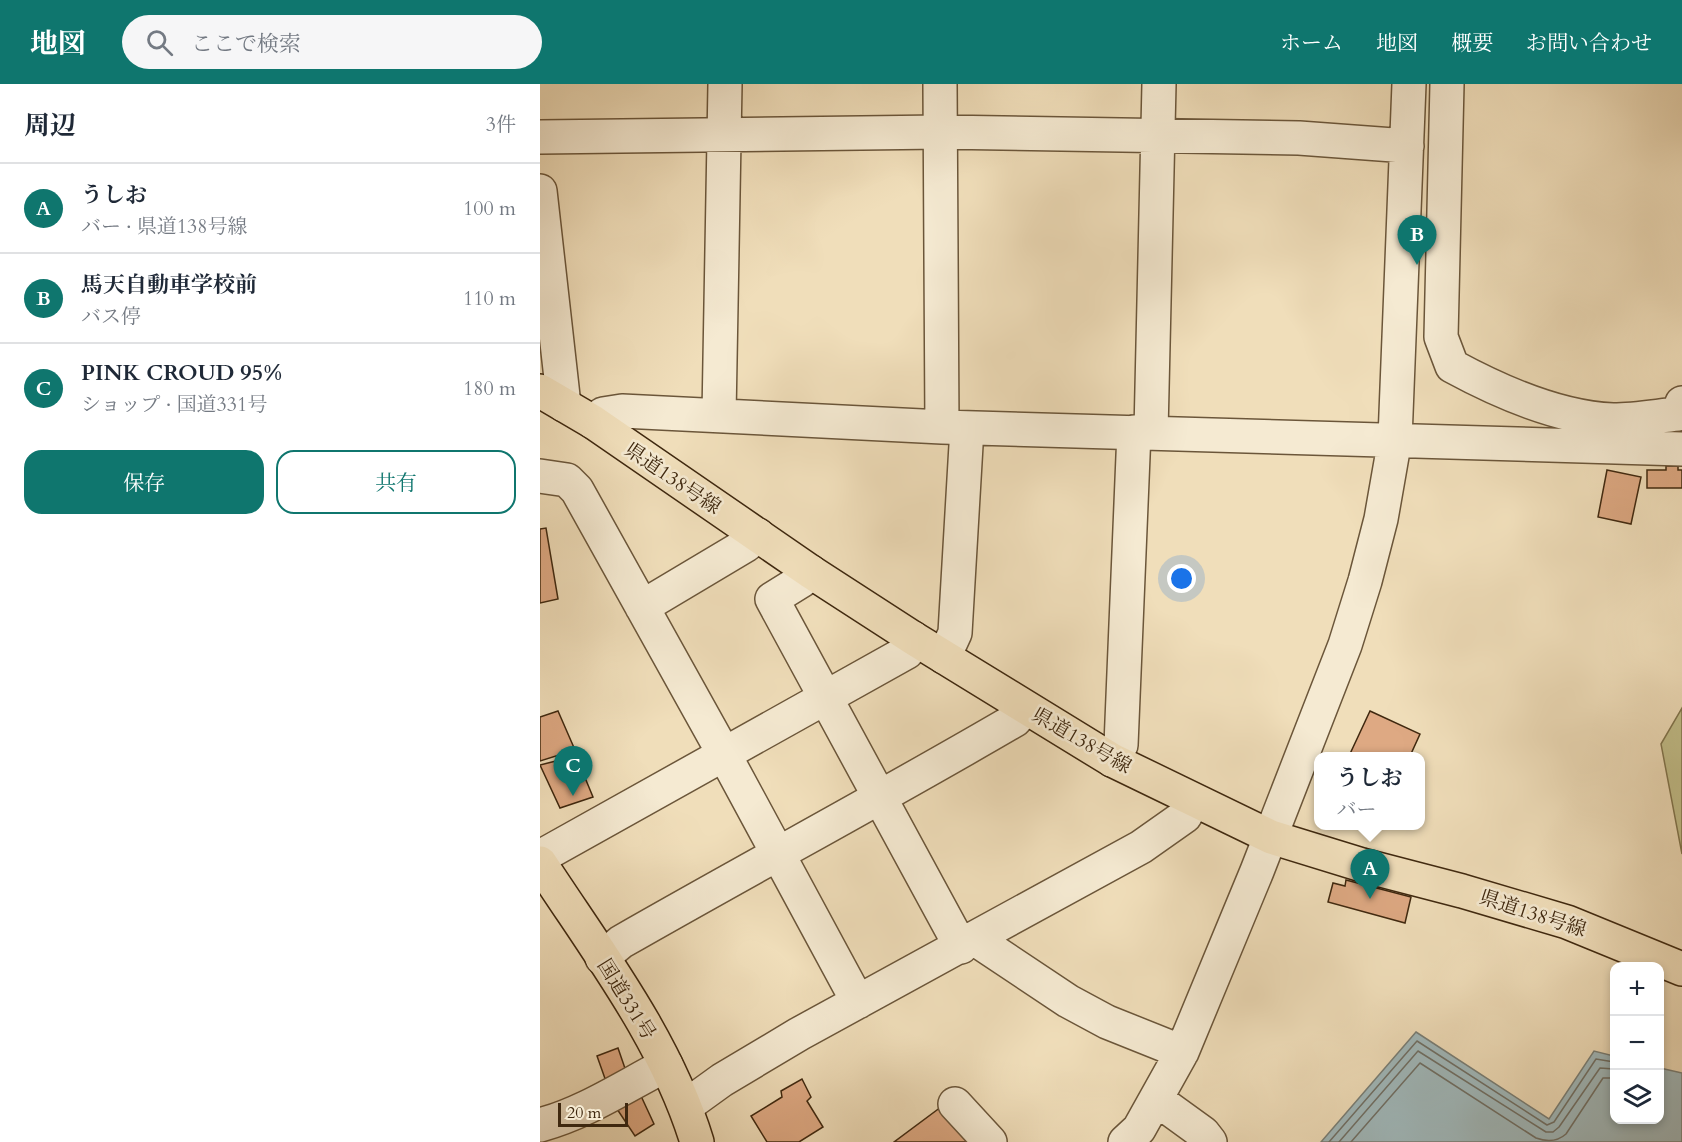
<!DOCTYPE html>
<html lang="ja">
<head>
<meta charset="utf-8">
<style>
	:root { --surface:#fff; --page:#f6f6f7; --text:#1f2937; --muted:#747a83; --line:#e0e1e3; --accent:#0f766e }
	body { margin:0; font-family:Cardo,"Noto Serif JP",serif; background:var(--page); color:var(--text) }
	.controls { position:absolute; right:18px; bottom:18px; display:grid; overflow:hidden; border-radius:12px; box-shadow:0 3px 9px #0003 }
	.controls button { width:54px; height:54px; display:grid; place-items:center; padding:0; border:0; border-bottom:2px solid var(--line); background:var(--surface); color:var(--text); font:30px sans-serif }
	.scale { position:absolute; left:18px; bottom:15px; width:70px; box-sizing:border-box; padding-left:6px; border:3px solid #3f280f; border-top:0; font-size:16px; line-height:21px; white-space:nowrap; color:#3f280f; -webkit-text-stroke:4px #f5ead2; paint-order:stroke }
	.you { position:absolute; left:642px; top:495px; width:21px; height:21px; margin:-15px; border:4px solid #fff; border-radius:50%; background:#1a73e8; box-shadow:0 0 0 9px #1a73e833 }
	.badge { display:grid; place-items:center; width:39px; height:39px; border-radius:50%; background:var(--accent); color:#fff; font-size:20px; font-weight:700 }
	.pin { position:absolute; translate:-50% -50px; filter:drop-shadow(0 2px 3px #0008) }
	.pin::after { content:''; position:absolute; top:32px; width:21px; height:18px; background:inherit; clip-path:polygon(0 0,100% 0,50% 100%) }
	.popup { position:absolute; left:774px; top:668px; width:111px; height:78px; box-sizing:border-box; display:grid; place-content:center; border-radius:12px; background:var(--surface); filter:drop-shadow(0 2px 4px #0005); font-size:20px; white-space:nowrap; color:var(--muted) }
	.popup b { font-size:22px; color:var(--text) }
	.popup::after { content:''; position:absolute; left:50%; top:100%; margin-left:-12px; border:12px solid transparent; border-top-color:var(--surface) }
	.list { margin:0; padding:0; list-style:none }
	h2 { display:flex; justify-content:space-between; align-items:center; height:78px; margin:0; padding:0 24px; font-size:26px }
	h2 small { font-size:20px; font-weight:400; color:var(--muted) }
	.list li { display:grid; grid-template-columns:39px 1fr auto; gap:18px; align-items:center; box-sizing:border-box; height:90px; padding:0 24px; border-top:2px solid var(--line) }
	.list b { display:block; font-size:22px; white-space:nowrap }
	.list p { margin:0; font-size:20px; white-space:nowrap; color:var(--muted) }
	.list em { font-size:20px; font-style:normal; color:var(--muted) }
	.actions { display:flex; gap:12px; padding:18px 24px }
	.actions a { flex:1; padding:14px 0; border:2px solid var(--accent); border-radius:18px; text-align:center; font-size:21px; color:var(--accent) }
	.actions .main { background:var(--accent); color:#fff }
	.icon { flex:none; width:33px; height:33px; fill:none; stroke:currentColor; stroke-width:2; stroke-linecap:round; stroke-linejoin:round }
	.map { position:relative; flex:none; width:1142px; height:1058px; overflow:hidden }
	header { display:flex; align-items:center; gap:36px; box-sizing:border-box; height:84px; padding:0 30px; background:var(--accent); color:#fff }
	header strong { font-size:28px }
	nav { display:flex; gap:33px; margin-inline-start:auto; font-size:21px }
	.search { width:420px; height:54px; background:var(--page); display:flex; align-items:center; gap:15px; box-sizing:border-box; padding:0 21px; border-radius:33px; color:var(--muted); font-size:22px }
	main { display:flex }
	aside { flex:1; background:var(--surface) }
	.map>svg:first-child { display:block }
</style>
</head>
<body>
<header>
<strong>地図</strong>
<div class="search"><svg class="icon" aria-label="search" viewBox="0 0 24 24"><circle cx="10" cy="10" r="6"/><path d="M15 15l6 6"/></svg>ここで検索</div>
<nav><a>ホーム</a><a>地図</a><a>概要</a><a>お問い合わせ</a></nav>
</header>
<main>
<aside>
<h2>周辺<small>3件</small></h2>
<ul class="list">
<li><span class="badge">A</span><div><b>うしお</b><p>バー · 県道138号線</p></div><em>100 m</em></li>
<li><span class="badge">B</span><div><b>馬天自動車学校前</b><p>バス停</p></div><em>110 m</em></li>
<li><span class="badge">C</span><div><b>PINK CROUD 95%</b><p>ショップ · 国道331号</p></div><em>180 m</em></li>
</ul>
<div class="actions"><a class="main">保存</a><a>共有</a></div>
</aside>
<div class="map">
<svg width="1142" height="1058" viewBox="0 0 1142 1058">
	<rect width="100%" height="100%" fill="#f0deba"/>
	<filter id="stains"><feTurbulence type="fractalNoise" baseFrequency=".00333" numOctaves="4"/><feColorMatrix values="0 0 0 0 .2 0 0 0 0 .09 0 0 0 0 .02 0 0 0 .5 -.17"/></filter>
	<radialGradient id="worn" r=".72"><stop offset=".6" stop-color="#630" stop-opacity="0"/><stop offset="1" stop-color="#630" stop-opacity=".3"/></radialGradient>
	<path fill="#c2bf8a" stroke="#80744c" stroke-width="1.5" d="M1142 624V770L1121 660Z"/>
	<path fill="#a0b9bc" stroke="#797f77" stroke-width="1.5" d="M876 948 1009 1035 1054 967 1074 972V1036H1120V984L1142 989V1058H781Z"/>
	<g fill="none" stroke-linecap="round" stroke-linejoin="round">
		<path stroke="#707066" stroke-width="1.5" d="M789 1058 877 957 1007 1041 1014 1038 1056 975 1074 978
			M799 1058 878 967 1006 1048H1013L1019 1043 1060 984 1074 985
			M811 1058 880 979 996 1054C1007 1058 1017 1058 1026 1050L1063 994H1074"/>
	</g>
	<path fill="#dea983" stroke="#3f280f" stroke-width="1.5" d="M1126 382H1138V386H1142V404H1107V386H1126Z
		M1067 386 1101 393 1091 440 1058 433Z
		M6 444 18 515 0 519V445Z
		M18 627 35 666 0 677V633Z
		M830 627 880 650 870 672H809Z
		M36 672 53 713 20 724 0 681Z
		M806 796 871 813 865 839 788 818 793 799 805 802Z
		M78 964 89 996 68 1003 57 972Z
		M262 995 271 1013 267 1017 283 1043 259 1058H227L211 1032 242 1013 241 1007Z
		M101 1012 114 1040 95 1052 77 1025Z
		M401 1023 429 1058H354Z"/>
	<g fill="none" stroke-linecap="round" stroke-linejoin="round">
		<defs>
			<path id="minor" d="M400 0 402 343
				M907 0 901 253 912 282C958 307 1020 334 1073 336 1095 336 1117 332 1138 330L1142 319
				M0 53 401 48 759 54 867 62
				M0 107 24 321
				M179 331 185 0
				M53 338 63 330 82 327 402 343 1142 365
				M611 348 619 0
				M0 392 27 396 37 406 184 670 318 918
				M271 488 261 497 232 515 421 863
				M102 523 206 461 218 451
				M404 573 415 549 427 344
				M572 676 581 661 594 348
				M0 773 367 568 373 554
				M438 852 601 763 645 732 653 717
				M62 874 81 858C212 783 345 712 475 636L485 624
				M616 1015 663 1049 670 1058
				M415 1020 450 1058
				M146 1022 182 996 259 950 438 852 444 861 528 917 567 938 642 968
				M0 1041C45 1029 85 1002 126 981
				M585 1058 599 1045 642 968 717 787 805 561 825 497 841 435 855 355 869 0"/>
			<path id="major" d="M0 307 53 338 271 488 373 554 572 676 731 753 822 781 922 807 1027 838 1142 885"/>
			<path id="highway" d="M0 779C58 868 126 956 157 1058"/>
		</defs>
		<use href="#minor" stroke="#6b563a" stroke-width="36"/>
		<use href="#major" stroke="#3f280f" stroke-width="36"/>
		<use href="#highway" stroke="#3f280f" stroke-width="36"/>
		<use href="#minor" stroke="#f5ead2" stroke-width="33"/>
		<use href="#major" stroke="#f0deba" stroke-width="33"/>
		<use href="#highway" stroke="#f0deba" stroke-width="33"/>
	</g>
	<g text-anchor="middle" stroke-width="5" stroke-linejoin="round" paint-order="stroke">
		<g font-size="20" fill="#3f280f" stroke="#f5ead2">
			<text transform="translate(133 394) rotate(34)" y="7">県道138号線</text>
			<text transform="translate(542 656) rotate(30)" y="7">県道138号線</text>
			<text transform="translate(993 829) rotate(18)" y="7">県道138号線</text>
			<text transform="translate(87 915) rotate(58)" y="7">国道331号</text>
		</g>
	</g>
	<rect width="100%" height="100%" filter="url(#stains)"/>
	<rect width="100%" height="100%" fill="url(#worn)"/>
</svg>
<div class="controls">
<button>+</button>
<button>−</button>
<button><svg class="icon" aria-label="layers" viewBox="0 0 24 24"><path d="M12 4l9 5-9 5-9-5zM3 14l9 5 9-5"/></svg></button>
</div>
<div class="scale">20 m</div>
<div class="you"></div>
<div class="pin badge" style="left:830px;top:815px">A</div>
<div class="popup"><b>うしお</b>バー</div>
<div class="pin badge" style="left:877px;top:181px">B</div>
<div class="pin badge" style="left:33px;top:712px">C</div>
</div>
</main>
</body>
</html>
